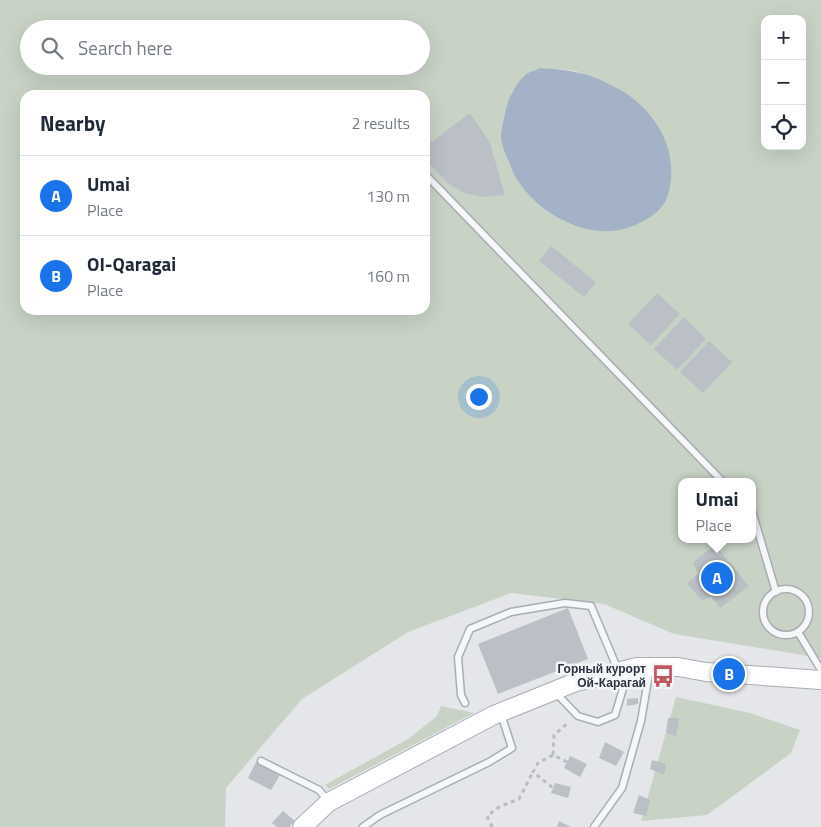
<!DOCTYPE html>
<html lang="en">
<head>
<meta charset="utf-8">
<style>
	:root { --surface:#fff; --page:#f6f6f7; --text:#1f2937; --muted:#747a83; --line:#e0e1e3; --accent:#1a73e8 }
	body { margin:0; font-family:"Titillium Web",sans-serif; background:var(--page); color:var(--text) }
	.controls { position:absolute; right:15px; top:15px; display:grid; overflow:hidden; border-radius:10px; box-shadow:0 5px 20px #0002 }
	.controls button { width:45px; height:45px; display:grid; place-items:center; padding:0; border:0; border-bottom:1px solid var(--line); background:var(--surface); color:var(--text); font:25px sans-serif }
	.you { position:absolute; left:478px; top:396px; width:18px; height:18px; margin:-12px; border:4px solid #fff; border-radius:50%; background:#1a73e8; box-shadow:0 0 0 8px #1a73e833 }
	.badge { display:grid; place-items:center; width:32px; height:32px; border-radius:50%; background:var(--accent); color:#fff; font-size:16px; font-weight:700 }
	.pin { position:absolute; translate:-50% -50%; border:2px solid #fff; box-shadow:0 1px 5px #0006 }
	.popup { position:absolute; left:678px; top:478px; width:78px; height:65px; box-sizing:border-box; display:grid; place-content:center; border-radius:10px; background:var(--surface); filter:drop-shadow(0 1px 4px #0005); font-size:16px; white-space:nowrap; color:var(--muted) }
	.popup b { font-size:19px; color:var(--text) }
	.popup::after { content:''; position:absolute; left:50%; top:100%; margin-left:-10px; border:10px solid transparent; border-top-color:var(--surface) }
	.list { margin:0; padding:0; list-style:none }
	h2 { display:flex; justify-content:space-between; align-items:center; height:65px; margin:0; padding:0 20px; font-size:21px }
	h2 small { font-size:16px; font-weight:400; color:var(--muted) }
	.list li { display:grid; grid-template-columns:32px 1fr auto; gap:15px; align-items:center; box-sizing:border-box; height:80px; padding:0 20px; border-top:1px solid var(--line) }
	.list b { display:block; font-size:19px; white-space:nowrap }
	.list p { margin:0; font-size:16px; white-space:nowrap; color:var(--muted) }
	.list em { font-size:16px; font-style:normal; color:var(--muted) }
	.icon { flex:none; width:28px; height:28px; fill:none; stroke:currentColor; stroke-width:2; stroke-linecap:round; stroke-linejoin:round }
	.map { position:relative; flex:none; width:821px; height:827px; overflow:hidden }
	.search { position:absolute; background:var(--surface); box-shadow:0 5px 20px #0002; left:20px; top:20px; width:410px; height:55px; display:flex; align-items:center; gap:12px; box-sizing:border-box; padding:0 18px; border-radius:28px; color:var(--muted); font-size:19px }
	.panel { position:absolute; background:var(--surface); box-shadow:0 5px 20px #0002; left:20px; top:90px; width:410px; height:225px; border-radius:15px }
	.map>svg:first-child { display:block }
</style>
</head>
<body>
<div class="map">
<svg width="821" height="827" viewBox="0 0 821 827">
	<rect width="100%" height="100%" fill="#e4e6ea"/>
	<path fill="#c8d3c6" fill-rule="evenodd" d="M0 0H821V658L674 634 604 604 511 593 408 632 302 699 226 788 225 827H0ZM765 19H802V146H765ZM29 29H421V66H29ZM540 68 559 69 576 71 614 86 653 120 661 132 667 147 671 162 584 228 565 221 548 212 503 121 512 92ZM25 95H425V310H25ZM682 482H752V539H682Z
		M676 697 750 713 800 730 791 753 707 815 641 821Z
		M441 706 474 713 329 789 325 785 408 739 437 716Z"/>
	<path fill="#a3b2c6" d="M540 68C567 69 589 73 613 86 628 93 644 106 653 119 669 140 675 166 669 191 668 194 667 199 665 202 658 214 645 221 633 226 592 243 541 216 518 181 514 176 512 170 510 164 506 155 501 145 501 135 502 124 505 113 508 102 512 92 519 78 530 72 533 71 537 70 540 68Z"/>
	<path fill="#bbbfc6" d="M470 113 490 143 505 195 484 197 467 194 450 185 430 165 425 155V147Z
		M551 246 596 282 584 297 539 261Z
		M657 293 680 314 651 345 628 324Z
		M684 317 706 339 677 370 654 349Z
		M709 341 732 362 703 393 680 372Z
		M715 545 749 586 720 608 711 596 702 601 687 583 698 574 693 562Z
		M568 608 588 659 498 694 478 644Z
		M638 698V704L627 706V699Z
		M668 718H679L676 736 666 733Z
		M605 742 624 752 616 766 599 758Z
		M570 756 587 764 580 777 564 768Z
		M652 760 666 764 664 775 650 769Z
		M256 762 280 775 271 790 248 778Z
		M555 783 571 787 568 798 551 793Z
		M639 795 650 800 646 816 633 813Z
		M283 811 295 821 289 827H277L272 823Z
		M559 821 571 827H557Z"/>
	<g fill="none" stroke-linecap="round" stroke-linejoin="round">
		<defs>
			<path id="lane" d="M425 174 723 482
				M752 511 776 592
				M763 612a23 23 0 1 1 46 0a23 23 0 1 1-46 0Z
				M798 632 821 670
				M555 692 578 716 598 722 615 715 628 672
				M465 703 461 695 458 657 470 629 511 612 565 603 591 606 618 670
				M261 761 319 790 328 801
				M363 827 380 815 489 762 512 748 501 714
				M594 827 622 788 641 721 650 668"/>
			<path id="secondary" d="M302 827 329 802 494 715 576 682 637 667H678L706 672 821 680"/>
		</defs>
		<use href="#lane" stroke="#a9adb4" stroke-width="9"/>
		<use href="#secondary" stroke="#a9adb4" stroke-width="20"/>
		<path stroke="#babcc2" stroke-width="3" stroke-dasharray="4 4" stroke-linecap="butt" d="M553 755 538 763 533 772 553 788
			M567 762 553 755 554 735 569 722
			M492 827 487 816 499 807 519 799 533 772"/>
		<use href="#lane" stroke="#f6f7f9" stroke-width="6"/>
		<use href="#secondary" stroke="#fff" stroke-width="18"/>
	</g>
	<defs>
		<symbol id="bus-bare" viewBox="-9 -9 18 18"><path d="M-5-6H5V4H4V6H2V4H-2V6H-4V4H-5ZM-3.5-4V0h7V-4ZM-3.5 1.2v1.5H-2V1.2ZM2 1.2v1.5H3.5V1.2Z" fill="#c05761" stroke="#f3f5f7" stroke-width="2.5" paint-order="stroke"/></symbol>
	</defs>
	<g fill-rule="evenodd">
		<use href="#bus-bare" x="647" y="660" width="32" height="32"/>
	</g>
	<g text-anchor="middle" stroke-width="5" stroke-linejoin="round" paint-order="stroke">
		<g font-size="12" font-weight="bold" fill="#2d3341" stroke="#f3f5f7" text-anchor="end">
			<text x="646" y="673">Горный курорт<tspan x="646" dy="14">Ой-Карагай</tspan></text>
		</g>
	</g>
</svg>
<div class="controls">
<button>+</button>
<button>−</button>
<button><svg class="icon" aria-label="locate" viewBox="0 0 24 24"><circle cx="12" cy="12" r="6"/><path d="M12 2v4M12 18v4M2 12h4M18 12h4"/></svg></button>
</div>
<div class="you"></div>
<div class="pin badge" style="left:717px;top:578px">A</div>
<div class="popup"><b>Umai</b>Place</div>
<div class="pin badge" style="left:729px;top:674px">B</div>
<div class="search"><svg class="icon" aria-label="search" viewBox="0 0 24 24"><circle cx="10" cy="10" r="6"/><path d="M15 15l6 6"/></svg>Search here</div>
<section class="panel">
<h2>Nearby<small>2 results</small></h2>
<ul class="list">
<li><span class="badge">A</span><div><b>Umai</b><p>Place</p></div><em>130 m</em></li>
<li><span class="badge">B</span><div><b>OI-Qaragai</b><p>Place</p></div><em>160 m</em></li>
</ul>
</section>
</div>
</body>
</html>
